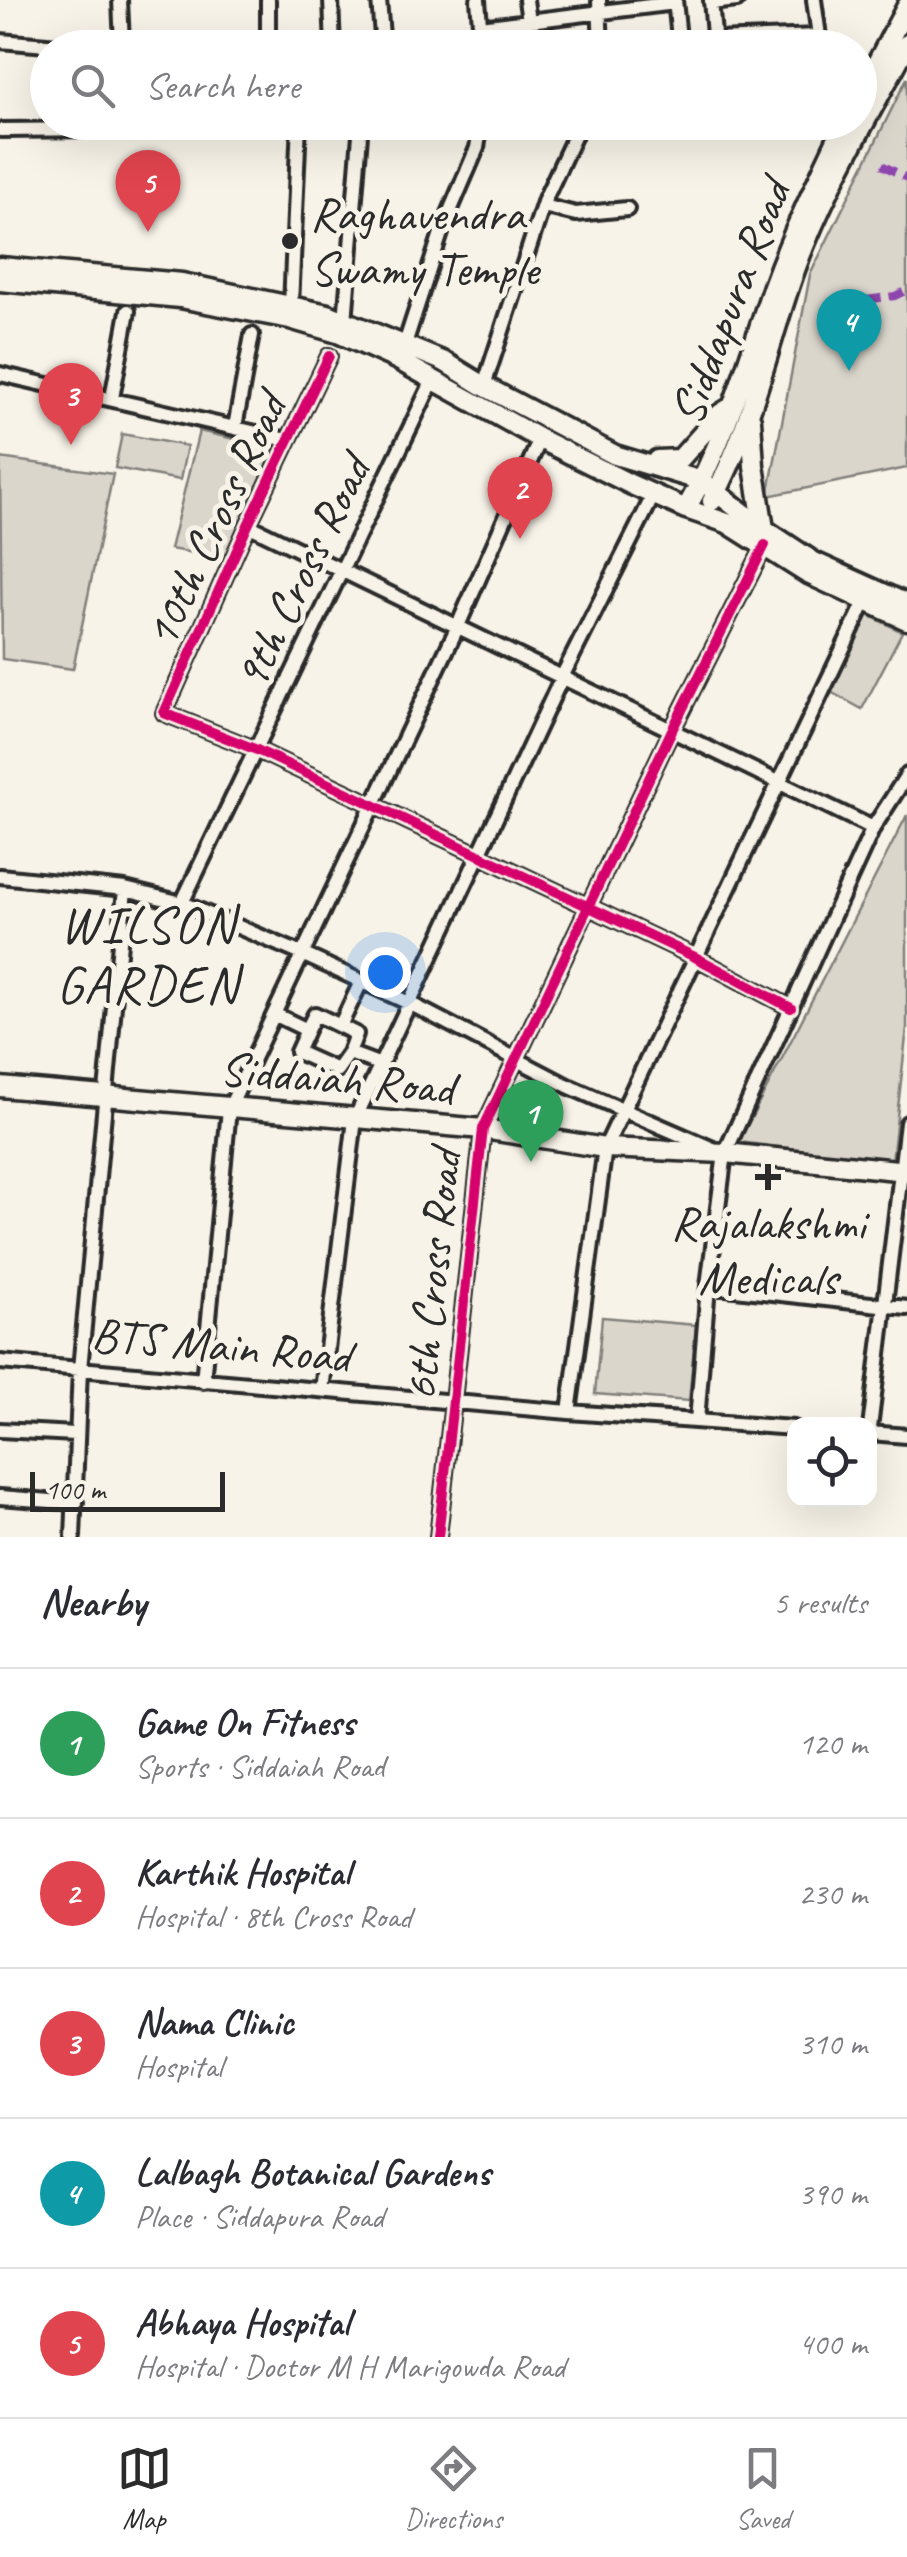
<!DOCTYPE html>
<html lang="en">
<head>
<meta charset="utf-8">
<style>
	:root { --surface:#fff; --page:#f7f7f7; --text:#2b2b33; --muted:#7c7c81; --line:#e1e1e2; --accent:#2b2b2b }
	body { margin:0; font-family:Caveat,sans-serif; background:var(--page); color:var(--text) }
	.controls { position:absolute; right:30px; bottom:30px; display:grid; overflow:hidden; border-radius:20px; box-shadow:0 10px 40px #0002 }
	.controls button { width:90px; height:90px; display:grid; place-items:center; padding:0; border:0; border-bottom:2px solid var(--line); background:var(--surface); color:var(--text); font:50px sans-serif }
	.scale { position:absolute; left:30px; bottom:25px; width:195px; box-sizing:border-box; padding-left:10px; border:5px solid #2b2b2b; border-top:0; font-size:28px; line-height:35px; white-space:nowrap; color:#2b2b2b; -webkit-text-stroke:8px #f7f3e8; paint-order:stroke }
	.you { position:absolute; left:385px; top:972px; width:35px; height:35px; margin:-25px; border:8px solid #fff; border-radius:50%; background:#1a73e8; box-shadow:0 0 0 15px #1a73e833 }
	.badge { display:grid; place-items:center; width:65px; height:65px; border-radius:50%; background:var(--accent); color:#fff; font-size:32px; font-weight:700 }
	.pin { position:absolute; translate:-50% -82px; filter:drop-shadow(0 2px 5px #0008) }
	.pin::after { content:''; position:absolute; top:52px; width:35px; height:30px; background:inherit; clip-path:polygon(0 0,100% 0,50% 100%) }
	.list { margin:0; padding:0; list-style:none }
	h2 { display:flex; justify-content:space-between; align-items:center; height:130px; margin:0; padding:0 40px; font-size:42px }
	h2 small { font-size:32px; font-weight:400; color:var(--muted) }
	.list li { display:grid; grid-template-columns:65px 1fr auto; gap:30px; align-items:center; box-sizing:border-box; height:150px; padding:0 40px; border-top:2px solid var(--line) }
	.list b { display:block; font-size:38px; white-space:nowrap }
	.list p { margin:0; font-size:32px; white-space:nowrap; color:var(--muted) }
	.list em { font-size:32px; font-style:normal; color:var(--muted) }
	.icon { flex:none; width:55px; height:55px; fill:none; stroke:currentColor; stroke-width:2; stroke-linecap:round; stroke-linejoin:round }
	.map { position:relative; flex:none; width:907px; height:1537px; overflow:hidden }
	.search { position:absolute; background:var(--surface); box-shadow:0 10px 40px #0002; left:30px; right:30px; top:30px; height:110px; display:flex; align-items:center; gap:25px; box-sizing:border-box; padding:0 35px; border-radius:55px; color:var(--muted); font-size:38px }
	.sheet { height:880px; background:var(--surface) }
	nav { display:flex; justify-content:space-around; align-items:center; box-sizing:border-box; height:140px; border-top:2px solid var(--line); background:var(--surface); font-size:28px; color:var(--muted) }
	nav a { display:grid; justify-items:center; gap:5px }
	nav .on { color:var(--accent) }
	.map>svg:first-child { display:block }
</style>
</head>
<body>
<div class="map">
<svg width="907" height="1537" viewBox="0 0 907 1537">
	<rect width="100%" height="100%" fill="#f7f3e8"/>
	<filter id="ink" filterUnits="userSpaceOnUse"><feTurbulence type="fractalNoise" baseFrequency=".01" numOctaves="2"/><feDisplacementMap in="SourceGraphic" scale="20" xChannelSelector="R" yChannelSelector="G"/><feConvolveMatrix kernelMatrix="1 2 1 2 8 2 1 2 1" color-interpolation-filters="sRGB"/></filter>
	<g filter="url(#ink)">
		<path fill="#dad6cc" stroke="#82807c" stroke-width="2.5" d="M907 78V468L768 496 810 275Z
			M199 431 278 449 229 559 170 549Z
			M122 434 187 446 180 480 115 468Z
			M0 458 113 474 73 669 2 659Z
			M868 615 902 632 862 709 829 691Z
			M907 815V1028L892 1161 739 1142Z
			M602 1317 696 1325 689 1401 595 1394Z"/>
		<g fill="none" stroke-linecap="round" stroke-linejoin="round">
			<defs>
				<path id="minor" d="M268 0V48
					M331 0 333 48
					M379 0 383 48
					M478 0 482 48
					M526 0 529 21
					M599 0 601 48
					M675 0 680 48
					M711 0 715 47
					M711 3 737 0
					M480 27 675 3
					M715 40 819 36 814 0
					M0 41 82 48
					M194 43 195 48
					M119 48 122 44 120 0
					M0 130 103 129 145 122
					M543 206 576 214 627 209
					M291 306 299 122
					M345 322 361 122
					M405 344 442 230 477 148 481 122
					M329 356 248 525 164 713 257 750 695 957 791 1008
					M0 374 287 440
					M484 386 545 199 581 122
					M112 398 128 311
					M235 427 252 335
					M248 525 873 828
					M0 876 125 889 182 903 302 954 411 1004 568 1086 713 1149
					M182 903 433 380
					M361 982 340 1026 356 1034 349 1053 381 1065
					M274 1014 307 1030 315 1014 340 1026
					M307 1030 297 1052 337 1070 349 1053
					M708 1286 907 1308
					M0 1362 569 1412 794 1428
					M203 1381 229 1109 457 628 540 439
					M322 1390 355 1119 563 675 654 494
					M569 1412 605 1148 865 602
					M697 1421 708 1286 725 1153 873 828 907 775
					M870 1428 907 1123
					M0 1430 75 1434
					M870 1433 907 1436
					M0 1497 76 1503
					M73 1537 80 1369 125 889
					M438 1537 483 1129 672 730 765 545"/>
				<path id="major" d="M860 95 907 6
					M0 267 182 283 328 314 445 362 484 386 615 455 702 481 764 529 814 562 907 604
					M0 281 180 298 290 319 338 333 396 359 540 439 632 485 686 509 727 523 806 573 907 620
					M751 420 754 466 764 529
					M657 460 680 459 720 414 728 409
					M712 501C752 427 767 348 795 270 823 192 868 118 907 44
					M686 509C726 439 747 362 773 286 793 230 820 176 845 122
					M0 1087 483 1129 605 1148 725 1153 907 1171"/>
			</defs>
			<use href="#minor" stroke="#2b2b2b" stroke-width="20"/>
			<use href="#major" stroke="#2b2b2b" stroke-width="25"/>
			<use href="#minor" stroke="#f7f3e8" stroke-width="12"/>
			<use href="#major" stroke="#f7f3e8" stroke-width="18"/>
			<path stroke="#8e44ad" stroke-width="8" stroke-dasharray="15 8" stroke-linecap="butt" d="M882 165 907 178
				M844 303 895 296 907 290"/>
			<defs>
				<path id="cycleway" d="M329 356 248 525 164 713 257 750 695 957 791 1008
					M438 1537 483 1129 672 730 765 545"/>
			</defs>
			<use href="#cycleway" stroke="#f7f3e8" stroke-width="16"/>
			<use href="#cycleway" stroke="#d6006c" stroke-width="10"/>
		</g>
	</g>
	<g fill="#2b2b2b" stroke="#f7f3e8" stroke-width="4">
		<circle cx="290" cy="241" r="10"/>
		<path d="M763 1162h10v10h10v10h-10v10h-10v-10h-10v-10h10z"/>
	</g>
	<g text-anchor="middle" stroke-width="10" stroke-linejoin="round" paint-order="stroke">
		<g font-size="48" fill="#2b2b2b" stroke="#f7f3e8" text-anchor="start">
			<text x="310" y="230">Raghavendra<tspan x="310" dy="55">Swamy Temple</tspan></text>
			<text x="768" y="1239" text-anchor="middle">Rajalakshmi<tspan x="768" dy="55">Medicals</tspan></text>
		</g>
		<g font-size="48" fill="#2b2b2b" stroke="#f7f3e8">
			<text transform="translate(729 302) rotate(-69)" y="17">Siddapura Road</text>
			<text transform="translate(214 520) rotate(-65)" y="17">10th Cross Road</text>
			<text transform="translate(301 572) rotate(-64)" y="17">9th Cross Road</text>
			<text transform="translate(337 1077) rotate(5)" y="17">Siddaiah Road</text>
			<text transform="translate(431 1275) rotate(-84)" y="17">6th Cross Road</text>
			<text transform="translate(221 1344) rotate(5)" y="17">BTS Main Road</text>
		</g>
		<g font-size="52" letter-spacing="2.5" fill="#2b2b2b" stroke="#f7f3e8">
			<text x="148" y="942">WILSON<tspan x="148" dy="60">GARDEN</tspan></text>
		</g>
	</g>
</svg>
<div class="controls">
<button><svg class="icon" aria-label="locate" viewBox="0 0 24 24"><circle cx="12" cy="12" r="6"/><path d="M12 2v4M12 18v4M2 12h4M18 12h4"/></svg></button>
</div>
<div class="scale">100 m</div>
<div class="you"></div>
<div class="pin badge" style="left:531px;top:1162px;background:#2e9e5b">1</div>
<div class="pin badge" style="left:520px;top:539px;background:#e0444e">2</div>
<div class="pin badge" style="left:71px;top:445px;background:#e0444e">3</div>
<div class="pin badge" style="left:849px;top:371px;background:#0f9aa8">4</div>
<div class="pin badge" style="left:148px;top:232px;background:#e0444e">5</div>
<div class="search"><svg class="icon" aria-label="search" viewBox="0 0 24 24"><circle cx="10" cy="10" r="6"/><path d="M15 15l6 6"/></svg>Search here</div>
</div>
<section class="sheet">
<h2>Nearby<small>5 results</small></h2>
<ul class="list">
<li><span class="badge" style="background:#2e9e5b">1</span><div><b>Game On Fitness</b><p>Sports · Siddaiah Road</p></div><em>120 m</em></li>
<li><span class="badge" style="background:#e0444e">2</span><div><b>Karthik Hospital</b><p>Hospital · 8th Cross Road</p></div><em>230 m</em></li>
<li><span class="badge" style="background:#e0444e">3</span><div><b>Nama Clinic</b><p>Hospital</p></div><em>310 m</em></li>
<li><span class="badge" style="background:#0f9aa8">4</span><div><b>Lalbagh Botanical Gardens</b><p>Place · Siddapura Road</p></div><em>390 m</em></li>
<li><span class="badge" style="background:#e0444e">5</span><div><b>Abhaya Hospital</b><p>Hospital · Doctor M H Marigowda Road</p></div><em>400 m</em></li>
</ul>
</section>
<nav>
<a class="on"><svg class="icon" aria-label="map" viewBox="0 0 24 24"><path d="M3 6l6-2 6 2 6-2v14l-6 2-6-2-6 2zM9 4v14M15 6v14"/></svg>Map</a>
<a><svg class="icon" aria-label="directions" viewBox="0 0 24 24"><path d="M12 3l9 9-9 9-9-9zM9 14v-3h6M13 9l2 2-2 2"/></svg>Directions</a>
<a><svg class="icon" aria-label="saved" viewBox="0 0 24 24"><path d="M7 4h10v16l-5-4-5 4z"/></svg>Saved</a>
</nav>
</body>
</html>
